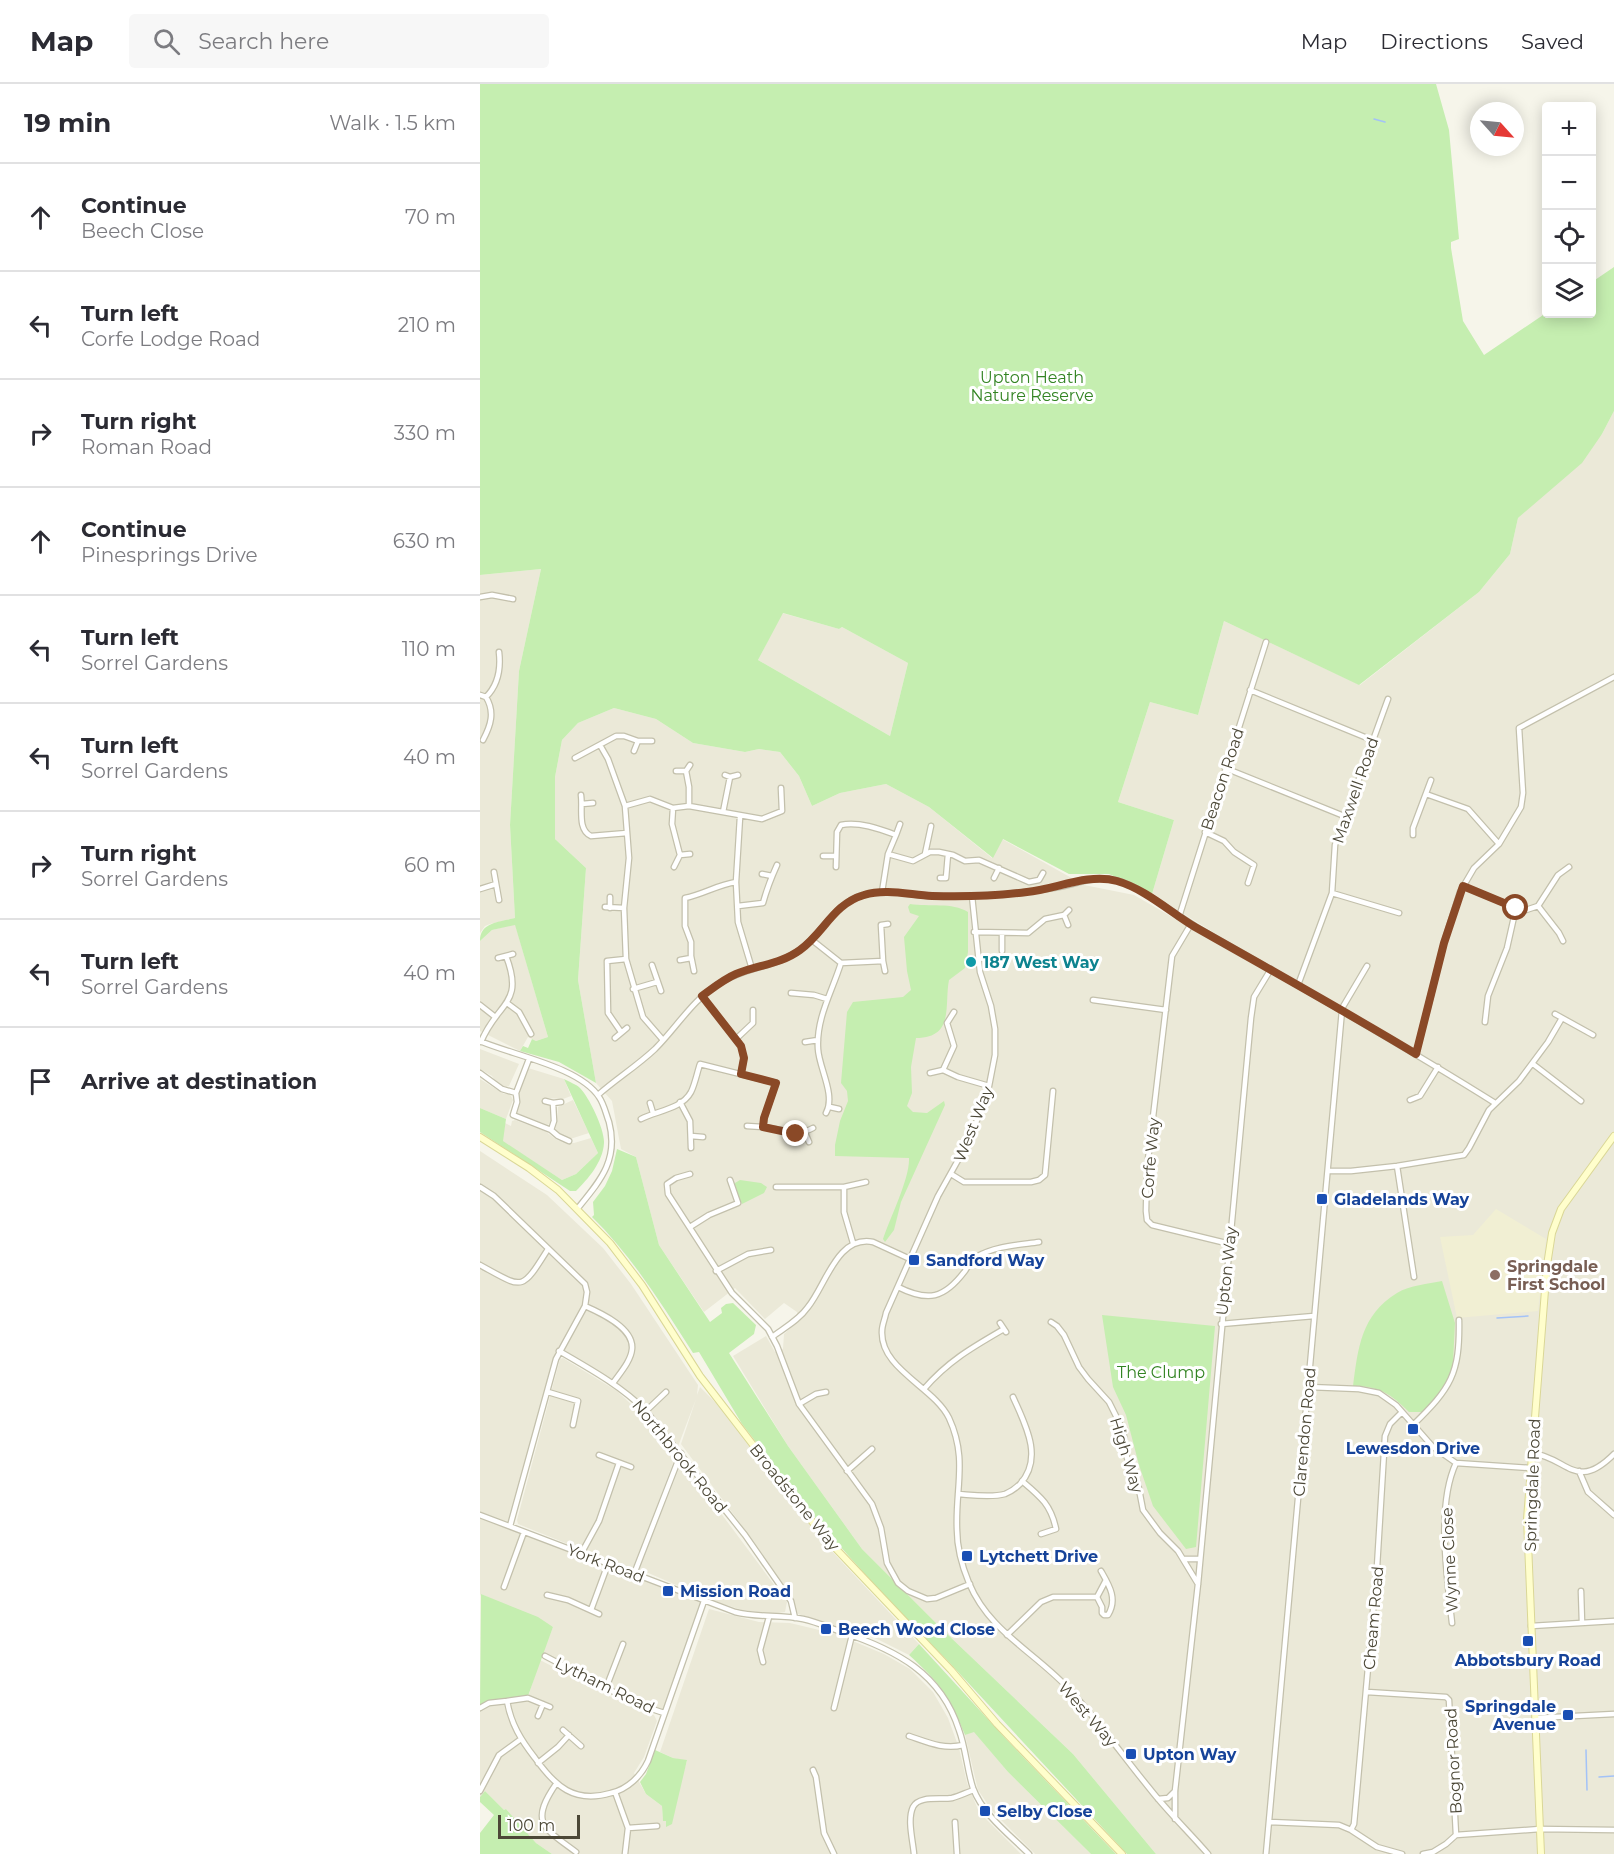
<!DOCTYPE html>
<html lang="en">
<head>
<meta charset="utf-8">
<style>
	:root { --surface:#fff; --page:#f7f7f7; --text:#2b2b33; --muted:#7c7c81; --line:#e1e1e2 }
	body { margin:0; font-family:Montserrat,sans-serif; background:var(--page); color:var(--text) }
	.controls { position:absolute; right:18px; top:18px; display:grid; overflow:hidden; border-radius:6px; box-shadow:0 3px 15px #0003 }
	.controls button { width:54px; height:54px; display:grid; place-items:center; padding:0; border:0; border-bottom:2px solid var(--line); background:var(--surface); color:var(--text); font:30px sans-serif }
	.compass { position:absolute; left:990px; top:18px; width:54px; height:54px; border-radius:50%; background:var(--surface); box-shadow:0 3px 15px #0003; rotate:117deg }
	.scale { position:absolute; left:18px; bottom:15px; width:82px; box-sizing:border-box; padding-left:6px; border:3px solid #4c4837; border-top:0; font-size:16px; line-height:21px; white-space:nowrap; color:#4c4837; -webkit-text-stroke:4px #fff; paint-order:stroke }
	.stop { position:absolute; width:18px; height:18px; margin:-14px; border:4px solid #8a4927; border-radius:50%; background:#fff }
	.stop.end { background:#8a4927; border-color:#fff; box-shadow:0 2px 6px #0008 }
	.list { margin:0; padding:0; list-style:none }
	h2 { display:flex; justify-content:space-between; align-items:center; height:78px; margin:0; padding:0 24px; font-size:26px }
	h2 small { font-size:20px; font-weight:400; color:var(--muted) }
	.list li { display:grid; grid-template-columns:39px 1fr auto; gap:18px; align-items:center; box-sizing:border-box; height:108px; padding:0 24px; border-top:2px solid var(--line) }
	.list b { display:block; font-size:22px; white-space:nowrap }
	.list p { margin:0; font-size:20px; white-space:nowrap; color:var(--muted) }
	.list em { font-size:20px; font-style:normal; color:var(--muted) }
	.icon { flex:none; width:33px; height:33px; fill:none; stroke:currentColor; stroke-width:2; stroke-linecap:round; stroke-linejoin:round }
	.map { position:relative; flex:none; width:1134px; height:1770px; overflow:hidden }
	header { display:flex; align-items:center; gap:36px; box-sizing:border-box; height:84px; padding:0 30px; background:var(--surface); border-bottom:2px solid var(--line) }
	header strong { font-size:28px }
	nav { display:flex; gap:33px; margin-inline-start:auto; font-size:21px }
	.search { width:420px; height:54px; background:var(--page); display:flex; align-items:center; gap:15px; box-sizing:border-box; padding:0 21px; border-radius:6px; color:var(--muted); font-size:22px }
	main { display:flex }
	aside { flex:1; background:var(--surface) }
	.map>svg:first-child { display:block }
</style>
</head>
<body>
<header>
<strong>Map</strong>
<div class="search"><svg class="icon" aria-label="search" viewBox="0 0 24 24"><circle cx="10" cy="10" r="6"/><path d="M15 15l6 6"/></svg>Search here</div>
<nav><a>Map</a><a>Directions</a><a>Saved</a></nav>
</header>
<main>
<aside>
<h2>19 min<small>Walk · 1.5 km</small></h2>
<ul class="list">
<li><svg class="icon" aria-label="ahead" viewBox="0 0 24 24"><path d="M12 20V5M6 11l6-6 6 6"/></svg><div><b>Continue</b><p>Beech Close</p></div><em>70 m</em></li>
<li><svg class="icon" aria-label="left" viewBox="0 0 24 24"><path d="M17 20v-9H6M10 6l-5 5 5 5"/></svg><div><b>Turn left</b><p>Corfe Lodge Road</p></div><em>210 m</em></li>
<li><svg class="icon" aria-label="right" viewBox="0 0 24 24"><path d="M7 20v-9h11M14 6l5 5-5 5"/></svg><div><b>Turn right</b><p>Roman Road</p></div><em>330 m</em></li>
<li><svg class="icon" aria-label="ahead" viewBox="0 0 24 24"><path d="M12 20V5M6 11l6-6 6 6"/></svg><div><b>Continue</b><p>Pinesprings Drive</p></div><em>630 m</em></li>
<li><svg class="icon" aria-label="left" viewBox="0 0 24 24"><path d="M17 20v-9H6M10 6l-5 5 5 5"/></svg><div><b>Turn left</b><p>Sorrel Gardens</p></div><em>110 m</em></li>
<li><svg class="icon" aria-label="left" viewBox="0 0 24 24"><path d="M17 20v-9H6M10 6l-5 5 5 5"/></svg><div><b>Turn left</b><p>Sorrel Gardens</p></div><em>40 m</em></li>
<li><svg class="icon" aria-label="right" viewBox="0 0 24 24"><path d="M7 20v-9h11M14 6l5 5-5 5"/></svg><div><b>Turn right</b><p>Sorrel Gardens</p></div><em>60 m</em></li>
<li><svg class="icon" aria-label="left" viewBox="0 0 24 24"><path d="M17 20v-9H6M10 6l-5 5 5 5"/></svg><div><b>Turn left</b><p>Sorrel Gardens</p></div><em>40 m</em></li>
<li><svg class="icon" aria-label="arrive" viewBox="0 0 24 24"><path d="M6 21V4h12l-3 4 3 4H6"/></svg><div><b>Arrive at destination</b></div></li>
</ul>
</aside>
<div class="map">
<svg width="1134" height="1770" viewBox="0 0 1134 1770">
	<rect width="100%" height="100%" fill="#f6f5ea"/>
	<path fill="#ebe9d8" d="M1134 327V1770H676L593 1670 465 1548 382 1465 308 1362 253 1272 286 1252 295 1268 303 1265 304 1250 319 1236 317 1228 304 1219 285 1235 255 1204 224 1228 179 1161 156 1073 141 1065 132 1017 116 999 98 896 106 784 75 755V693L82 656 98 639 134 624 176 635 213 659 265 668 279 665 300 668 319 692 332 722 360 709 406 700 449 723 512 774 522 755 604 801 654 811 732 856 808 895 672 810 694 736 638 718 670 618 718 631 744 537 880 601 999 508 1030 470 1038 434 1122 350Z
		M61 485 39 587 30 741 35 834 10 840 5 842 0 849V491Z
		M302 529 359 545 362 543 428 579 410 652 278 576Z
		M35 840 68 953 56 957 48 953 40 967 0 947V857L12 846Z
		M0 965 39 980 29 1002 26 1003 18 1000 12 992 0 985Z
		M48 984 84 995 91 1012 83 1015 64 1014 63 1019 70 1021V1024L71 1037 68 1041 36 1029 40 1004Z
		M0 995 24 1010H30L33 1016 26 1035 0 1024Z
		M93 1016 109 1049 90 1055 77 1049 75 1044 77 1038 78 1023Z
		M35 1036 65 1047 77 1056 85 1058 94 1059 111 1054 118 1069 96 1090 82 1096 22 1057 25 1039 31 1042 32 1037Z
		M0 1067 67 1111 123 1164 151 1200 218 1301 217 1311 220 1303 244 1327 346 1461 439 1560 429 1571 397 1555 318 1530 303 1500 257 1435 201 1360 216 1315 197 1365 150 1311 80 1267 30 1442 224 1517 184 1629 157 1620 62 1571 73 1543 1 1510 0 1512Z
		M83 1274 137 1307 153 1322 190 1365 193 1379 169 1443 153 1483 150 1485 38 1440 37 1436 80 1275Z
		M205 1381 307 1518 305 1528 291 1530 262 1526 231 1516 159 1485 200 1382Z
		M229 1525 279 1538 310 1539 356 1550 404 1570 430 1585 453 1608 468 1634 479 1664 487 1699 499 1728 541 1770H72L56 1759 26 1725 24 1726 5 1707 0 1713V1623L47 1616 60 1576 135 1615 174 1631 177 1637 164 1673 154 1689 166 1710 182 1722 183 1736 186 1737V1742L207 1677 193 1674 180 1668Z
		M494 1647 528 1688 611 1770H555L513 1728 498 1706 485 1651Z"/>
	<path fill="#f1efd3" d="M1016 1125 1066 1155 1058 1227 977 1234 960 1153 993 1151Z"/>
	<path fill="#c5eeb0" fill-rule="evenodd" d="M0 0H956L969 46 979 155 971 158V164L983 237 1004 271 1066 229 1112 230V198L1134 183V327L1122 350 1102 379 1038 434 1030 470 999 508 879 601 744 537 718 631 670 618 638 718 694 736 672 810 629 790H589L523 755 513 774 449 723 406 700 360 709 332 722 319 692 300 668 279 665 265 668 213 659 176 635 134 624 98 639 82 656 75 693V755L106 784 98 896 116 999 79 978 40 967 43 962 48 964 52 955 56 957 68 953 35 841 12 846 0 857C0 838 19 838 35 834L30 741 39 587 61 485 0 491ZM303 529 359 545 362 543 428 579 410 652 278 576Z
		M430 820C449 823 472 818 488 828V868L485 884 469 896C464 921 475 954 436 954L431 983 432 1009 427 1022 433 1028 447 1029 464 1017 465 1021 421 1118 414 1146 405 1158 403 1155C410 1134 430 1094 429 1074L355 1072V1061L360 1037 368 1017 367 1007 361 999 367 928 373 918 423 913 431 906 427 887 424 853 439 832 430 829 428 823Z
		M84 995C89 998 96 1000 100 1004 109 1013 125 1046 124 1059 123 1078 108 1095 96 1107H90L0 1048V1024L26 1035 23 1057 82 1096 96 1090 118 1069Z
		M137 1065 156 1073 179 1161 230 1238 242 1229 241 1224 246 1220 253 1219 276 1241 274 1250 249 1269 308 1362 382 1465 465 1548 593 1670 676 1770H647L466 1575 409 1517 341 1441 262 1340 219 1268 213 1269C183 1222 152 1172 112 1133L114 1131 113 1118 125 1102 132 1087Z
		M260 1096 281 1099 287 1103 284 1109 262 1120 254 1104 255 1099Z
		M962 1197 975 1239 973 1279 967 1299 943 1328H929C911 1310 899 1302 873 1302 878 1264 881 1231 917 1209 930 1201 948 1200 962 1197Z
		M622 1231 735 1242 716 1463 706 1465 673 1422 659 1381 646 1331 633 1303Z
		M1 1510 58 1533 73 1543 48 1612 8 1618 0 1621Z
		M439 1560 526 1655 636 1770H611L528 1688 494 1648 485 1651C469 1612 460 1599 429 1571Z
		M175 1666 193 1674 207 1676 192 1740 186 1743V1737H183L182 1722 166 1710 160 1698 166 1690Z
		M5 1707 24 1726 26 1725 56 1759 72 1770H0V1749L14 1731 0 1718V1713Z"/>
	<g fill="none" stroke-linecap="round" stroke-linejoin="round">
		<path stroke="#a3c2f7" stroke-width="1.5" d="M894 35 905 38
			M1017 1234 1048 1232
			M1106 1666 1107 1706
			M1119 1693 1134 1692"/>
		<defs>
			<path id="street" d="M0 513 12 511 33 515
				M770 606 892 656
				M0 611 6 613C15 628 11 641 3 656
				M6 613C18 601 21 585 19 568
				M120 661 128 675 145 722 149 774 144 824 146 875 163 933 183 956
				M154 667 158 657H172
				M95 674 136 652H144L158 657
				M745 684 864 732
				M196 687H206L210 681
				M206 687 209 703V722
				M245 691 250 693 258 691
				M946 710 988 725 1019 760
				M101 711C103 724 97 746 111 752L147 749
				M102 720 113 719
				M145 722 170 715 193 724 209 722 282 735 302 727 301 704
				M193 724 192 740 200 771
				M243 728 250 693
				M260 733 256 798 258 838 272 885
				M725 748 744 757 754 768 774 781 768 799
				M416 751 420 740
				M933 751V744L951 696
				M408 770 433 777 450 768H459L473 771 485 777 499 776 549 798 559 796 563 789
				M445 770 451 742
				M343 772H356
				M194 783 200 771 210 770
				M356 783 357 748 361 741C378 737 400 745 416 751L408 770 402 808
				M14 788 19 816
				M282 790 292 792
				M460 794H466L468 770
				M514 794 519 784
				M983 802 1036 824 1046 826 1058 822 1078 791 1089 783
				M0 805 16 800
				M852 809 919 829
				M492 812 500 888 511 922 515 945V971L509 1002 491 1053 458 1112 406 1229C405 1235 402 1241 402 1247 400 1285 454 1303 469 1334 488 1375 475 1404 477 1446 477 1464 482 1482 489 1499 509 1547 553 1567 587 1603 617 1635 643 1672 670 1705 688 1728 709 1748 728 1770
				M258 822 283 819C286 808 292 792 297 781
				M1058 822 1079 849 1083 857
				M125 823 144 824
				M130 824V813
				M584 831 588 841
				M699 833 786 558
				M711 840 692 872 667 1084 666 1127 667 1136 672 1141 750 1160
				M494 848 548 849 565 835 584 831 589 826
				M522 849V867
				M332 856 361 879 403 877 401 841 408 840
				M18 874 33 870
				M200 876 211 874
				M403 877 405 887
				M172 881 181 907
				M214 887 211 872V858L205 842V814C224 810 237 801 256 798
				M818 901 852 809 855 761 908 615
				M153 905 177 898
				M311 909 334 911 347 915
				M222 912 261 962 264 974 261 990
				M613 916 686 926
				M27 919 39 928 51 950
				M0 921 14 932
				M861 926 887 882
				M1075 930 1113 951
				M1005 938 1008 912 1027 864 1036 824
				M141 948 128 929 127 877 146 875
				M135 954 147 944
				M256 955 273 939V926
				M0 957C32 971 100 983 119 1013 124 1020 126 1030 129 1038 139 1076 120 1097 98 1124
				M1 958C17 918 45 921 26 872
				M325 958 338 956
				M936 970 964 859 980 808 994 784 1019 760 1041 723 1043 709 1039 644 1134 593
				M49 975 36 1009 37 1018 33 1031 71 1046 74 1037 73 1019
				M1053 980 1101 1017
				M463 986 474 962 467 939 474 928
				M0 989 22 1005 36 1009
				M450 989 463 986 478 993 509 1002
				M118 1011C136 995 157 982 175 965 197 943 213 915 240 899 265 883 297 883 321 865 346 846 353 818 387 810 407 805 429 811 449 812 475 813 501 812 527 810 546 808 565 806 584 802 601 798 617 792 635 796 661 802 695 831 720 845 819 902 918 958 1015 1019
				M930 1016 940 1012 958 983
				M65 1017 73 1019 81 1018
				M200 1018 210 1037 211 1064
				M170 1019 173 1029
				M350 1023 359 1025
				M346 1029C356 1011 339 984 338 965 336 934 352 908 361 879
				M161 1035C176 1027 202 1025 211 1008 215 1000 217 989 220 980L296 999 284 1034 283 1043C301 1045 317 1053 333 1044
				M267 1042 283 1043
				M71 1046 78 1052 89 1057
				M325 1049 329 1058
				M211 1052 223 1053
				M917 1082 934 1193
				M848 1087H871L917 1082 984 1071 989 1064 1009 1026 1039 997 1068 958 1082 934
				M210 1090 196 1094 187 1100 188 1110 252 1209 288 1245 297 1262 319 1320 392 1420 401 1444 407 1479 418 1499 428 1507 447 1515 456 1514 490 1500
				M471 1090 484 1098H551L559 1096 565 1091 573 1007
				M0 1103 14 1112 105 1200 107 1208 105 1222 76 1275 30 1442
				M296 1103H364L386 1098
				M364 1103V1128L373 1159
				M210 1143 229 1131 258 1119 250 1096
				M0 1181C44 1205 41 1208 68 1165
				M236 1187 268 1170 291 1166
				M418 1203C448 1218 464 1215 485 1187 488 1182 491 1176 496 1173 515 1162 538 1161 559 1158
				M105 1222C121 1229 154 1244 152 1265 151 1277 140 1289 133 1299
				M571 1238 577 1242 584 1251 599 1283 608 1295 629 1318 643 1346 647 1374 658 1400 663 1426 680 1449 698 1467 718 1500
				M520 1239 526 1248
				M741 1240 834 1232
				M292 1253C304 1244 319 1236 328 1223 346 1201 357 1151 393 1158L430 1175
				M79 1267C110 1285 141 1302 166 1327L265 1451 311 1517 315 1534
				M829 1303 879 1305 899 1309 916 1321 953 1363 976 1379 1050 1384
				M444 1305C468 1277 493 1263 524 1245
				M68 1308 98 1317 93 1341
				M319 1320 336 1310 346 1308
				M166 1327 186 1308
				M933 1341C971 1304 980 1290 979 1236
				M1052 1369C1088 1374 1096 1408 1134 1370
				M119 1371 151 1383
				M367 1387 392 1365
				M1099 1387 1108 1408 1134 1431
				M542 1397C561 1413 571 1421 576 1445L561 1450
				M478 1410C492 1411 511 1414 525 1410 530 1408 536 1404 540 1400 564 1374 545 1340 533 1313
				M0 1431 255 1528C278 1534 301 1530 323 1535 337 1538 350 1544 362 1548 416 1566 461 1589 479 1646 486 1665 487 1686 493 1704 503 1731 529 1750 549 1770
				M101 1470 119 1437 139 1379
				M703 1475H720
				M154 1490 201 1369
				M24 1503 44 1448
				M1101 1507 1102 1539
				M67 1511 88 1516 119 1530
				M617 1513 626 1496
				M111 1526 128 1480
				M972 1539C967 1492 956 1422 976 1379
				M1051 1542 1134 1537
				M527 1551 561 1518 573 1513H617L622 1523V1529L624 1531H628C638 1515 629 1501 621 1487
				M65 1572 157 1620 184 1629
				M283 1578 280 1566 289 1533
				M126 1604 143 1560
				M887 1608 966 1613 969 1616 976 1751
				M70 1623 48 1614 27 1617C31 1640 41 1656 55 1674 75 1702 94 1720 131 1709 148 1705 161 1692 168 1677L224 1517
				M0 1624 9 1619 27 1617
				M354 1624 372 1551
				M58 1632 63 1620
				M1055 1634 1134 1630
				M83 1646 101 1662
				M429 1652C447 1658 464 1666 483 1661
				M58 1679 78 1663 89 1651
				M333 1686 336 1693 344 1749 354 1770
				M76 1700C49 1739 64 1744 96 1768
				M0 1707 19 1671 41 1655
				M135 1708 148 1744 145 1770
				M678 1715 688 1714 695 1707
				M695 1735V1707L718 1500 771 934 774 913 791 885
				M475 1738 477 1770
				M789 1738 859 1741 871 1746 897 1763 922 1770
				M148 1744 177 1742
				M871 1746 874 1740 897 1483 905 1352 910 1340 922 1328
				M434 1770C433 1757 427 1736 433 1723 439 1711 461 1716 472 1714 480 1712 487 1708 494 1706
				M786 1770 862 926
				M943 1770 953 1768 966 1760 976 1751 1060 1745 1134 1746"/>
			<path id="secondary" d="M0 1053 49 1084 78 1106 130 1159 162 1201 220 1292 341 1449 471 1586 517 1640 642 1770
				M1061 1770 1047 1435 1067 1181 1072 1149 1081 1125 1134 1052"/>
		</defs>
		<use href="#street" stroke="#c3c0ac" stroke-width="7"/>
		<use href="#secondary" stroke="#dad796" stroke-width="8"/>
		<use href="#street" stroke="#fff" stroke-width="4.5"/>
		<use href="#secondary" stroke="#fffecc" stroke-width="6"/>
	</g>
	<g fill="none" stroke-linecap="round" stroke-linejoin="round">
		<path stroke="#8a4927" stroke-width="8" d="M316 1050 283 1043 284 1034 296 999 261 990 264 974 261 962 222 912C233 904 244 895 256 890 278 881 301 880 320 866 344 849 353 820 384 811 406 804 430 811 452 812 483 813 516 812 547 808 576 805 608 789 637 797 665 805 690 828 715 843 789 885 863 926 936 970L964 859 983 802 1036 824"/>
	</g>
	<circle fill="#0f9aa8" stroke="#fff" stroke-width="2" cx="491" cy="878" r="6"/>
	<g fill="#1a4fb4" stroke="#fff" stroke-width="2">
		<rect x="836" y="1109" width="12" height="12" rx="3"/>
		<rect x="428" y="1170" width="12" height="12" rx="3"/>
		<rect x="927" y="1339" width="12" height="12" rx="3"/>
		<rect x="481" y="1466" width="12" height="12" rx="3"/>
		<rect x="182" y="1501" width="12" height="12" rx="3"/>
		<rect x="340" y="1539" width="12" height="12" rx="3"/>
		<rect x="1042" y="1551" width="12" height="12" rx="3"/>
		<rect x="1082" y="1625" width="12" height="12" rx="3"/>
		<rect x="645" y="1664" width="12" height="12" rx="3"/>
		<rect x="499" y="1721" width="12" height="12" rx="3"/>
	</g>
	<circle fill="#8d6e63" stroke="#fff" stroke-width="2" cx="1015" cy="1191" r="6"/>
	<g text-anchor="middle" stroke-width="6" stroke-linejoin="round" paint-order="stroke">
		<g font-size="16" fill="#338423" stroke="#fff">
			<text x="552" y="299">Upton Heath<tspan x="552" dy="18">Nature Reserve</tspan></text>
			<text x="681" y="1294">The Clump</text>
		</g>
		<g font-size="16" fill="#4c4837" stroke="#fff">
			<text transform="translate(742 695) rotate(-72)" y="6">Beacon Road</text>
			<text transform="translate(875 706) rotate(-71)" y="6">Maxwell Road</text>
			<text transform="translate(493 1040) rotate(-68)" y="6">West Way</text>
			<text transform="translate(670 1074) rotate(-85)" y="6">Corfe Way</text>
			<text transform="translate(746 1187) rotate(-84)" y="6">Upton Way</text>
			<text transform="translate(824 1348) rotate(-85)" y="6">Clarendon Road</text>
			<text transform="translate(647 1371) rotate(73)" y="6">High Way</text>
			<text transform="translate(200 1372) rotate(51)" y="6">Northbrook Road</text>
			<text transform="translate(1052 1401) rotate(-88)" y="6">Springdale Road</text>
			<text transform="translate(315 1413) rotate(51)" y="6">Broadstone Way</text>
			<text transform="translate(969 1476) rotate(-93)" y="6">Wynne Close</text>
			<text transform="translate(126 1479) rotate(21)" y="6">York Road</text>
			<text transform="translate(893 1534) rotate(-85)" y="6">Cheam Road</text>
			<text transform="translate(125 1601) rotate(26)" y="6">Lytham Road</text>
			<text transform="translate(608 1630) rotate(49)" y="6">West Way</text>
			<text transform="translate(973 1677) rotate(-93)" y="6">Bognor Road</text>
		</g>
		<g font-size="16" font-weight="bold" fill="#0d838f" stroke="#fff" text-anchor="start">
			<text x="503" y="884">187 West Way</text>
		</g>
		<g font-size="16" font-weight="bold" fill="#164399" stroke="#fff" text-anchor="start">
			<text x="854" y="1121">Gladelands Way</text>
			<text x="446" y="1182">Sandford Way</text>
			<text x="933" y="1370" text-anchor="middle">Lewesdon Drive</text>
			<text x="499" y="1478">Lytchett Drive</text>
			<text x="200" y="1513">Mission Road</text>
			<text x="358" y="1551">Beech Wood Close</text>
			<text x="1048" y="1582" text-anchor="middle">Abbotsbury Road</text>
			<text x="1076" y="1628" text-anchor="end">Springdale<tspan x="1076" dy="18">Avenue</tspan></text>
			<text x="663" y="1676">Upton Way</text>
			<text x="517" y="1733">Selby Close</text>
		</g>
		<g font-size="16" font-weight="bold" fill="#785e54" stroke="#fff" text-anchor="start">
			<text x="1027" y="1188">Springdale<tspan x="1027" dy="18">First School</tspan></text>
		</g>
	</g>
</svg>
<div class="controls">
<button>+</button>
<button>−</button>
<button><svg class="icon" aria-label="locate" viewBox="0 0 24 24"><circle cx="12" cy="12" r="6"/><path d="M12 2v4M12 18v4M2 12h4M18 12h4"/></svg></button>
<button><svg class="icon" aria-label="layers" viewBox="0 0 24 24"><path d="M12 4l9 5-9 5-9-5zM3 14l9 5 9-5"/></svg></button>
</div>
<svg class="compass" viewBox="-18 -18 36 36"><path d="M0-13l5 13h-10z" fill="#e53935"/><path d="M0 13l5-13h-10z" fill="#7c7c81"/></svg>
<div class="scale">100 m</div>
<div class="stop" style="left:1036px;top:824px"></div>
<div class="stop end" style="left:316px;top:1050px"></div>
</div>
</main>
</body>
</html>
